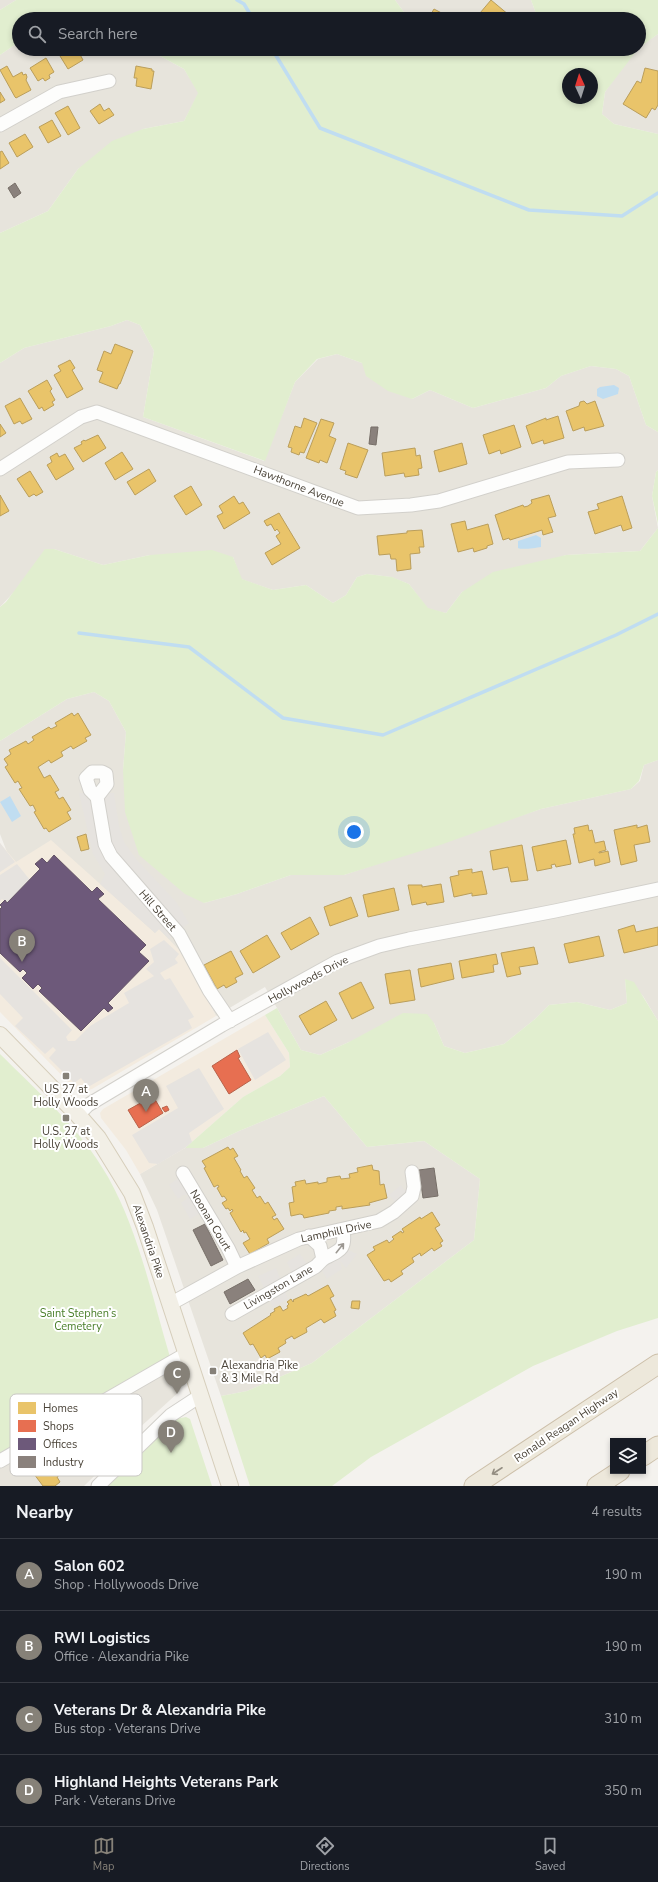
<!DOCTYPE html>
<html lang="en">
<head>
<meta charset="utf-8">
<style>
	:root { --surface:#171b24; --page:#20242c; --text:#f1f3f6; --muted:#9ea1a6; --line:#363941; --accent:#868178 }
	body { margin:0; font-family:"Nunito Sans",sans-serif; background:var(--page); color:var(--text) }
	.controls { position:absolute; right:12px; bottom:12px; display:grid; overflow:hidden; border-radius:0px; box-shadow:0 2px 6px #0003 }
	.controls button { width:36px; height:36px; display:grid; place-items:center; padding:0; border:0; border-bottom:1px solid var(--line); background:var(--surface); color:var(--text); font:20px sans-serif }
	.compass { position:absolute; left:562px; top:68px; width:36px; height:36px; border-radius:50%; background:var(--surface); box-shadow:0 2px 6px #0003; rotate:356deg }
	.you { position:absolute; left:354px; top:832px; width:14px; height:14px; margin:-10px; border:3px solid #fff; border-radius:50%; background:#1a73e8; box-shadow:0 0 0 6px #1a73e833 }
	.badge { display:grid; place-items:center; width:26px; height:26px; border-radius:50%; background:var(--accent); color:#fff; font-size:13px; font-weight:700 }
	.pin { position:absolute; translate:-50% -33px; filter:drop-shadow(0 1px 2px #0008) }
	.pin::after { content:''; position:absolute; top:21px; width:14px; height:12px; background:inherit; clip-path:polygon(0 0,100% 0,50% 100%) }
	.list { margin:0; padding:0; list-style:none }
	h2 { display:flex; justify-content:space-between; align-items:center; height:52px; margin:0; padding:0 16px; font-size:17px }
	h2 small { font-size:13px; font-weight:400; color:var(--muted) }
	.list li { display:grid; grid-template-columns:26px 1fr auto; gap:12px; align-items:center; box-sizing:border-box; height:72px; padding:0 16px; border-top:1px solid var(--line) }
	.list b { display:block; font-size:15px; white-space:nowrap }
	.list p { margin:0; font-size:13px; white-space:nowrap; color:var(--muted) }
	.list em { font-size:13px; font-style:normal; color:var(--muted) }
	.icon { flex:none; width:22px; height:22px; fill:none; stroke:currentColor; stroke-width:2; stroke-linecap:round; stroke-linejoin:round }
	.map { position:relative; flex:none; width:658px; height:1486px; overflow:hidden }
	.search { position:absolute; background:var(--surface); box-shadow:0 2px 6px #0003; left:12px; right:12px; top:12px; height:44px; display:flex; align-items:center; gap:10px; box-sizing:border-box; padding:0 14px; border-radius:22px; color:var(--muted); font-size:15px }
	.sheet { height:340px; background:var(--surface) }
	nav { display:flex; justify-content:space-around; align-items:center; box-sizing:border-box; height:56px; border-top:1px solid var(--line); background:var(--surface); font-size:11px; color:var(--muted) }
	nav a { display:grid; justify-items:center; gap:2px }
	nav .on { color:var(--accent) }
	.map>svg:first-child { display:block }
</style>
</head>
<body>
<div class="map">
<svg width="658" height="1486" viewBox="0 0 658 1486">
	<rect width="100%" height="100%" fill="#f4f2ee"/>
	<path fill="#e7e4dc" d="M0 0H16L0 10Z
		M395 0H531L538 19H409Z
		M658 34V134L614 124 602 114 605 92 634 51Z
		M19 42V49H147L184 69 199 93 184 121 143 129 78 169 48 211 0 233V55Z
		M446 49H545L502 54 454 52Z
		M127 320 140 325 154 351 143 417 264 461 295 382 318 359 337 354 362 363 412 399 430 390 473 408 546 388 561 376 591 366 616 369 629 376 646 425 658 432V470L656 472 652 496 658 528 640 551 566 555 462 592 446 613 428 609 409 584 391 577 367 574 357 577 346 595 333 603 306 585 273 590 241 579 233 557 150 555 103 565 54 549 0 607V363L24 348 111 326Z
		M94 692 109 701 126 732 123 770 204 903 237 894 291 875H344L541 809 631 789 640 781 644 765 658 760V1021L643 996 625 979 627 1003 610 1010 577 1002 549 1005 535 1019 504 1044 465 1053 444 1046 434 1023 349 1042 320 1055 301 1050 265 987 216 1016 182 953 15 862 7 852 0 834V741L67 699Z
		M324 1096 367 1147 424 1141 480 1179 474 1240 312 1363 247 1391 221 1396 157 1210 140 1174 185 1148H203L239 1131Z
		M173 1368 180 1391 126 1440 118 1453 84 1486H0V1466Z"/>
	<path fill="#f3ebdf" d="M51 840 155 933 159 929 182 953 216 1016 92 1089 80 1092 77 1091 0 1012V843L16 862Z
		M265 1015 289 1053 290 1067 280 1076 243 1097 185 1148 140 1174 126 1150 101 1118 100 1113 103 1109Z"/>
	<path fill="#e1eecf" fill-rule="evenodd" d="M16 0H395L409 19H19V42L0 55V10Z
		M531 0H658V34L639 48V19H538Z
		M147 49H446L454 52 502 54 545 49H638L605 92 602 114 614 124 658 134V432L646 425 629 376 616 369 591 366 561 376 546 388 473 408 430 390 412 399 388 391 366 376 362 363 337 354 317 359 295 382 265 461 143 417 154 351 140 325 127 320 111 326 24 348 0 363V233L48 211 78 169 112 141 143 129 184 121 198 93 184 69ZM568 74H592V98H568Z
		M658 470V524L652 496 656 472Z
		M658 528V760L644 765 639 781 631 789 541 809 443 844 344 875H291L237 894 204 903 185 894 139 855 125 812 123 770 126 732 109 701 94 692 67 699 0 741V607L6 602 45 549H54L103 565 150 555 212 550 233 557 242 579 273 590 306 585 333 603 346 595 357 577 367 574 392 577 409 584 428 608 446 613 462 592 493 572 566 555 640 551Z
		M625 979 634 982 658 1021V1318L617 1331 533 1366 371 1457 332 1486H250L221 1396 247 1391 312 1363 474 1240 480 1179 424 1141 367 1147 324 1096 239 1131 203 1148H185L243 1097 280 1076 290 1067 289 1053 265 1015 277 1008 301 1050 320 1055 349 1042 403 1013 427 1014 434 1023 444 1046 465 1053 504 1044 535 1019 549 1005 577 1002 610 1010 627 1003Z
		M0 1054C38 1092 81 1129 108 1177 139 1232 152 1297 170 1357L0 1455Z
		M186 1417 190 1419 212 1486H107L175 1419Z"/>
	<path fill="#e6e3df" d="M79 793H114L119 826 124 842 137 860 177 903 189 923 169 939 159 929 155 933 100 884 105 874 93 854Z
		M0 843 15 862 0 872Z
		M17 864 30 880 7 903 2 899 0 901V875Z
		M164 940 179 954 175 959 178 963 160 973 165 980 170 978 194 1017 188 1020 192 1028 88 1087 81 1078 74 1083 49 1058 56 1050 53 1047 45 1054 15 1026 23 1018 0 994V958L72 1030 66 1037 68 1041H75L90 1026 129 1003 124 993 154 976 146 969 154 962 150 949Z
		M268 1032 286 1060 255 1080 238 1049Z
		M199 1068 224 1109 189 1133 192 1142 185 1148 158 1164 149 1163 132 1135 178 1108 166 1086Z
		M186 1170 210 1208 190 1219 181 1203 186 1199 188 1195H183L178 1199 169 1185 178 1178 177 1176Z
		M401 1185 414 1203 404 1212 389 1195Z
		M337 1245 357 1254 346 1268 340 1261 342 1269 327 1279 316 1261Z
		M300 1254 314 1274 296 1283 287 1262Z
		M276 1268 288 1299 273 1307 258 1276Z"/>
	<path fill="#c0ddf1" d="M614 385 619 388 618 394 603 399 597 396V389L600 387Z
		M536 535 541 538V547C535 548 522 550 518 548V541Z
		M10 796 21 816 12 822 0 802Z"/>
	<path fill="#e9c46a" stroke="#ba9e5b" d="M491 0 509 15 506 19H477L482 14 480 13Z
		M434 9 451 18V19H428Z
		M71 49H77L83 60 68 69 60 56Z
		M46 58 54 72 49 75 50 78 45 81 43 78 38 81 30 68Z
		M7 66 13 77 22 72 23 75 26 74 27 77 26 80 31 90 16 98 15 97 0 70Z
		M136 66 152 69V71H154L151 89 136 86 137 78H134Z
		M645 68 658 71V105L655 110 652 108 646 118 623 104 637 81 641 83Z
		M0 92 5 100 0 103Z
		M100 104 104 111 109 108 114 115 99 124 90 111Z
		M68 106 80 128 68 135 55 113Z
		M52 120 61 136 48 143 39 127Z
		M25 134 33 147 17 157 9 143Z
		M2 151 9 163 0 169V152Z
		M115 344 133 351 120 384H119L117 389 99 382 103 372 97 370 104 351 111 354Z
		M70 360 75 368 72 370 83 389 67 398 54 375 61 371 58 366Z
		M47 380 52 389 50 391 55 400 52 402 54 405 44 411 42 407 39 409 28 391Z
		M20 398 32 419 22 424 20 421 14 424 5 406Z
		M584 401 587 404 595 401 604 426 585 431 584 427 573 431 566 411 579 406 580 402Z
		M558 416 564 438 544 444 543 440 532 444 526 426 546 418V420Z
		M304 418 317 423 304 453 300 452 299 455 291 452 292 448 288 447 295 426 301 428Z
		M321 419 334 423 329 436 336 439 327 463 320 460 319 463 306 458Z
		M0 424 6 433 0 437Z
		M514 425 521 447 501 454 500 450 489 454 483 435Z
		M98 435 106 448 83 462 74 448 82 444 81 442 84 440 85 441Z
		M348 443 368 450 357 478 345 474 346 471 340 469Z
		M462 443 467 464 439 472 434 451Z
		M415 448 416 456 420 455 422 468 418 469 419 475 405 477 404 473 385 476 382 453Z
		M122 452 133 469 115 480 105 463Z
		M57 453 59 457 65 454 74 469 56 480 47 465 52 462 50 457Z
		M149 469 156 481 135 495 127 482Z
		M30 471 43 492 36 496 34 494 29 497 17 479Z
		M191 486 202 505 186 515 174 496Z
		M0 495 9 511 0 516Z
		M549 495 556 516 548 518 553 532 543 535 542 530 510 540 509 538 503 540 495 515 523 505 524 507 528 506 532 503 531 500Z
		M234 496 239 504 243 502 250 513 224 529 217 516 223 513 219 506Z
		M622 496 632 528 623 531 621 525 595 534 588 512 599 509 597 504Z
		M279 513 300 548 272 565 265 553 281 544 276 536 280 533 277 529 275 531 271 524 267 526 264 521Z
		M465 521 467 530 488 524 493 544 487 546V548L474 552 473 548 458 552 451 524Z
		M422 530 424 547H419L420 553 410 554 411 569 397 571 396 559H391L390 554 379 555 377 536 407 533V531Z
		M72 713 74 716 78 713 91 735 85 738 87 741 73 749 71 746 61 752 63 756 51 763 49 760 38 767 44 778 50 775 59 790 55 792 59 799 63 797 71 810 67 812 71 819 49 832 46 828 44 829 34 812 36 811 33 805 30 806 19 789 22 788 18 781 15 783 5 767 8 765 4 759 11 754 9 750 26 741 28 744 34 740 32 737 49 727 51 729 57 726 55 723Z
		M588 825 589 831 592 830 595 843 604 841 606 850 599 852V853L608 851 610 862 595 866 594 859 579 863 573 834H575L574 828Z
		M637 825V828L647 825 650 842 634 845 637 861 621 865 614 830Z
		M86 834 89 849 81 851 77 837Z
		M566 840 571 864 556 867 555 864 551 865 552 868 537 871 532 847Z
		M522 845 528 880 511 882 508 867 493 870 490 851Z
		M472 869V873L482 871 487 894 472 896V893L454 897 450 877 459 875 458 871Z
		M441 884 444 902 427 905 426 902 412 905 408 885H422V887Z
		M394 888 399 910 368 917 363 895Z
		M351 897 358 916 330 926 324 907Z
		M310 917 319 934 291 950 281 933Z
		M634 925 636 932 658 927V945L624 953 618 930Z
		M267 935 280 957 253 973 240 951Z
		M599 936 604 956 569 963 564 944Z
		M534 947 538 964 519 967 521 974 507 977 501 953Z
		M231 951 243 974 235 978 237 982 226 988 224 985 217 989 204 965Z
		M496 954 498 964 493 965 494 972 462 978 459 961Z
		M451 963 454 979 421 987 418 969Z
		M410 970 415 1000 390 1004 385 974Z
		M361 982 374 1008 352 1019 339 993Z
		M326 1001 337 1020 310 1035 299 1016Z
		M228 1147 230 1150 233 1148 238 1156 234 1158 241 1170 240 1171 244 1178 247 1176 255 1188 252 1190 257 1198 260 1196 265 1204 268 1202 276 1215 272 1217 274 1220 277 1218 284 1229 267 1239 269 1243 250 1254 243 1243 250 1239 246 1232 244 1233 243 1230 241 1232 230 1213 233 1211 232 1209 230 1211 228 1208 226 1209 222 1203 227 1200 224 1196 222 1197 217 1188 219 1187 218 1185 214 1187 204 1168 206 1167 202 1161Z
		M372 1165 373 1170 379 1171 380 1185 384 1184 387 1198 369 1203 370 1205 342 1209V1206L336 1207V1210L329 1211V1213L304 1218 303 1215 300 1214 291 1216 289 1203 294 1202 292 1187 296 1186 295 1182 305 1180 306 1184 318 1182V1184L327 1182V1178L340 1176 341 1179 350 1178 349 1174 358 1172 357 1168Z
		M432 1212 440 1225 435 1228 443 1241 440 1243 442 1246 434 1251 432 1248 421 1256 420 1253 412 1258 414 1262 401 1271 403 1274 391 1282 389 1279 384 1281 367 1255 375 1250 373 1247 387 1240 389 1243 394 1239 392 1237 401 1231 402 1233 404 1232 402 1229 420 1217 421 1219Z
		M328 1285 334 1296 330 1298 336 1310 334 1311 336 1316 324 1323 321 1319 306 1328 307 1332 294 1339 292 1336 285 1340 286 1343 278 1348 280 1352 267 1359 265 1355 261 1358 253 1344 250 1345 243 1333 271 1315 270 1314 275 1311 274 1309 280 1306 283 1311 288 1308 287 1306 289 1304 287 1302 291 1299 293 1302 294 1301 293 1300 306 1294 308 1296Z
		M352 1301H360L359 1309 351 1308Z
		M49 1463 52 1468 55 1466 61 1474 57 1477 60 1482 55 1486H43L34 1474Z"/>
	<path fill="#e76f51" stroke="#b8624a" d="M237 1050 240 1057 238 1058 251 1080 229 1094 212 1066Z
		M153 1096 163 1113 139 1128 128 1110Z
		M167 1106 169 1110 165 1112 162 1108Z"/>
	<path fill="#6d597a" stroke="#635366" d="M54 855 92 892 97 887 104 894 98 899 146 945 139 952 149 961 108 1003 113 1008 108 1012 104 1008 81 1031 39 991 42 988 38 984 33 989 22 978 27 973 23 969 20 972 0 953V909L2 907 0 905 5 900 7 903 40 869 35 864 42 858 47 863Z"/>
	<path fill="#8a817c" stroke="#776f68" d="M15 183 21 193 14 198 8 188Z
		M371 427H378L376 445 369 444Z
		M434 1168 438 1196 423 1198 419 1170Z
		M205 1224 223 1260 211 1266 193 1230Z
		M248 1279 255 1290 230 1304 224 1292Z"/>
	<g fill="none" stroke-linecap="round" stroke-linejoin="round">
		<path stroke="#c0ddf1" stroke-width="3.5" d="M237 0 244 4 253 19
			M272 49 320 128 529 210 622 216 658 193
			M79 633 189 647 283 718 383 735 616 635 658 614"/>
		<defs>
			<path id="minor" d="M0 125 59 92 109 81
				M0 469 81 417 97 412 358 508 411 505 439 501 568 462 618 460
				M97 797 90 790 86 778 92 772H102L106 774 107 784 97 797 105 844 111 856 179 934 209 990 230 1021
				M78 1115 88 1105 222 1025 338 961 379 946 409 939 555 911 658 889
				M183 1173 228 1248 237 1267
				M309 1236 320 1246 323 1259
				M170 1304 237 1267 299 1239 379 1221 394 1212 412 1196 414 1187 412 1172
				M232 1314 315 1267C319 1264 321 1260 325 1258 341 1250 346 1249 343 1230
				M0 1461 186 1354
				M98 1486 171 1415 200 1396"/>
			<path id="major" d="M0 1035 78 1115 98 1138 132 1193 145 1227 230 1486"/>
			<path id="highway" d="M643 1456 658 1446
				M474 1486 658 1364
				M597 1486 620 1471"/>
		</defs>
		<use href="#minor" stroke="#d2d0cb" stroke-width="15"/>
		<use href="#major" stroke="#d6cebb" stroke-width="18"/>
		<use href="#highway" stroke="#ccbfa9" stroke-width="21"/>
		<use href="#minor" stroke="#fdfdfc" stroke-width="13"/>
		<use href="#major" stroke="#f2efe6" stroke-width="16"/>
		<use href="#highway" stroke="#ede8db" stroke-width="19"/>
	</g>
	<defs><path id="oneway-shaft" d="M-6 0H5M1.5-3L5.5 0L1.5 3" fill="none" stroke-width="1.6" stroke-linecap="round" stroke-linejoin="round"/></defs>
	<use stroke="#9b9791" href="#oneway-shaft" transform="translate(340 1248) rotate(-51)"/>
	<use stroke="#948e82" href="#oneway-shaft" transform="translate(497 1471) rotate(147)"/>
	<g fill="#868178" stroke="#fff" stroke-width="1.5">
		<rect x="62" y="1072" width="8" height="8" rx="2"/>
		<rect x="62" y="1114" width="8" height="8" rx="2"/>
		<rect x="209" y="1367" width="8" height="8" rx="2"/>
	</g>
	<g text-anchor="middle" stroke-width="4" stroke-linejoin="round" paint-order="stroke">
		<g font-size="11" fill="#4b4439" stroke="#fff">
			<text transform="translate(299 486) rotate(21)" y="4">Hawthorne Avenue</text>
			<text transform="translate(158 910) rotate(49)" y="4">Hill Street</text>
			<text transform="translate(308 979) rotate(-28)" y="4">Hollywoods Drive</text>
			<text transform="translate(211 1220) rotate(59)" y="4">Noonan Court</text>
			<text transform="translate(336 1231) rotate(-12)" y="4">Lamphill Drive</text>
			<text transform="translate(149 1241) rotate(71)" y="4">Alexandria Pike</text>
			<text transform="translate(278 1287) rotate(-30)" y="4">Livingston Lane</text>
			<text transform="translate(566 1425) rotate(-34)" y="4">Ronald Reagan Highway</text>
		</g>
		<g font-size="11" fill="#4b4439" stroke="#fff">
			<text x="66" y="1093">US 27 at<tspan x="66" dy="13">Holly Woods</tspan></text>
			<text x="66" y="1135">U.S. 27 at<tspan x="66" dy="13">Holly Woods</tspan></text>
			<text x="221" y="1369" text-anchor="start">Alexandria Pike<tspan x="221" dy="13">&amp; 3 Mile Rd</tspan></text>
		</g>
		<g font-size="11" fill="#4a7f2a" stroke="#fff">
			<text x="78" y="1317">Saint Stephen’s<tspan x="78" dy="13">Cemetery</tspan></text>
		</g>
	</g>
	<rect x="10" y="1394" width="132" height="82" rx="6" fill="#fff" stroke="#c9c7c4" stroke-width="1"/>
	<rect x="18" y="1402" width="18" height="12" fill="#e9c46a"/>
	<rect x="18" y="1420" width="18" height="12" fill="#e76f51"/>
	<rect x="18" y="1438" width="18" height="12" fill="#6d597a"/>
	<rect x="18" y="1456" width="18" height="12" fill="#8a817c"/>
	<g font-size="11" fill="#4b4439">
		<text x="43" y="1412">Homes</text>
		<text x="43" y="1430">Shops</text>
		<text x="43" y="1448">Offices</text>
		<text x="43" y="1466">Industry</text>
	</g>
</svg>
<div class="controls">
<button><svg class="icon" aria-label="layers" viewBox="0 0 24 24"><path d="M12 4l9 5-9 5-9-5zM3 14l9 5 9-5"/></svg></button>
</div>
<svg class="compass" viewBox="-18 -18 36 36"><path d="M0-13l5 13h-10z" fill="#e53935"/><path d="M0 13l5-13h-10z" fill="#9ea1a6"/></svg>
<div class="you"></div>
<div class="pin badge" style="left:146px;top:1112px">A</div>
<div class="pin badge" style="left:22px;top:962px">B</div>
<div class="pin badge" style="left:177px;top:1394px">C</div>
<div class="pin badge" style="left:171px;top:1453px">D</div>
<div class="search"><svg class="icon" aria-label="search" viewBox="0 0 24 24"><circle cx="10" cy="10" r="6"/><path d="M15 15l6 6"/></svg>Search here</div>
</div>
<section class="sheet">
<h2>Nearby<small>4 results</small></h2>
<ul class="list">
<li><span class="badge">A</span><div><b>Salon 602</b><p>Shop · Hollywoods Drive</p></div><em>190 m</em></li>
<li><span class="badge">B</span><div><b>RWI Logistics</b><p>Office · Alexandria Pike</p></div><em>190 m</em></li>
<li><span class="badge">C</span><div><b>Veterans Dr &amp; Alexandria Pike</b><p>Bus stop · Veterans Drive</p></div><em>310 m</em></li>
<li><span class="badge">D</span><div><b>Highland Heights Veterans Park</b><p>Park · Veterans Drive</p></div><em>350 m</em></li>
</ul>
</section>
<nav>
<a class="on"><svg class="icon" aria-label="map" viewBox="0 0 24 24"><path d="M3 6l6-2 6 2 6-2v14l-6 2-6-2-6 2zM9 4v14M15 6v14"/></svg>Map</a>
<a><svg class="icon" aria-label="directions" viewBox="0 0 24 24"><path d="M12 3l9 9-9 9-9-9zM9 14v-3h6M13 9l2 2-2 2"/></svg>Directions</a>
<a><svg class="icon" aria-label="saved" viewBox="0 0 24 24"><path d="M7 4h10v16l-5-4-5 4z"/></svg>Saved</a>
</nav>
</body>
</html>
